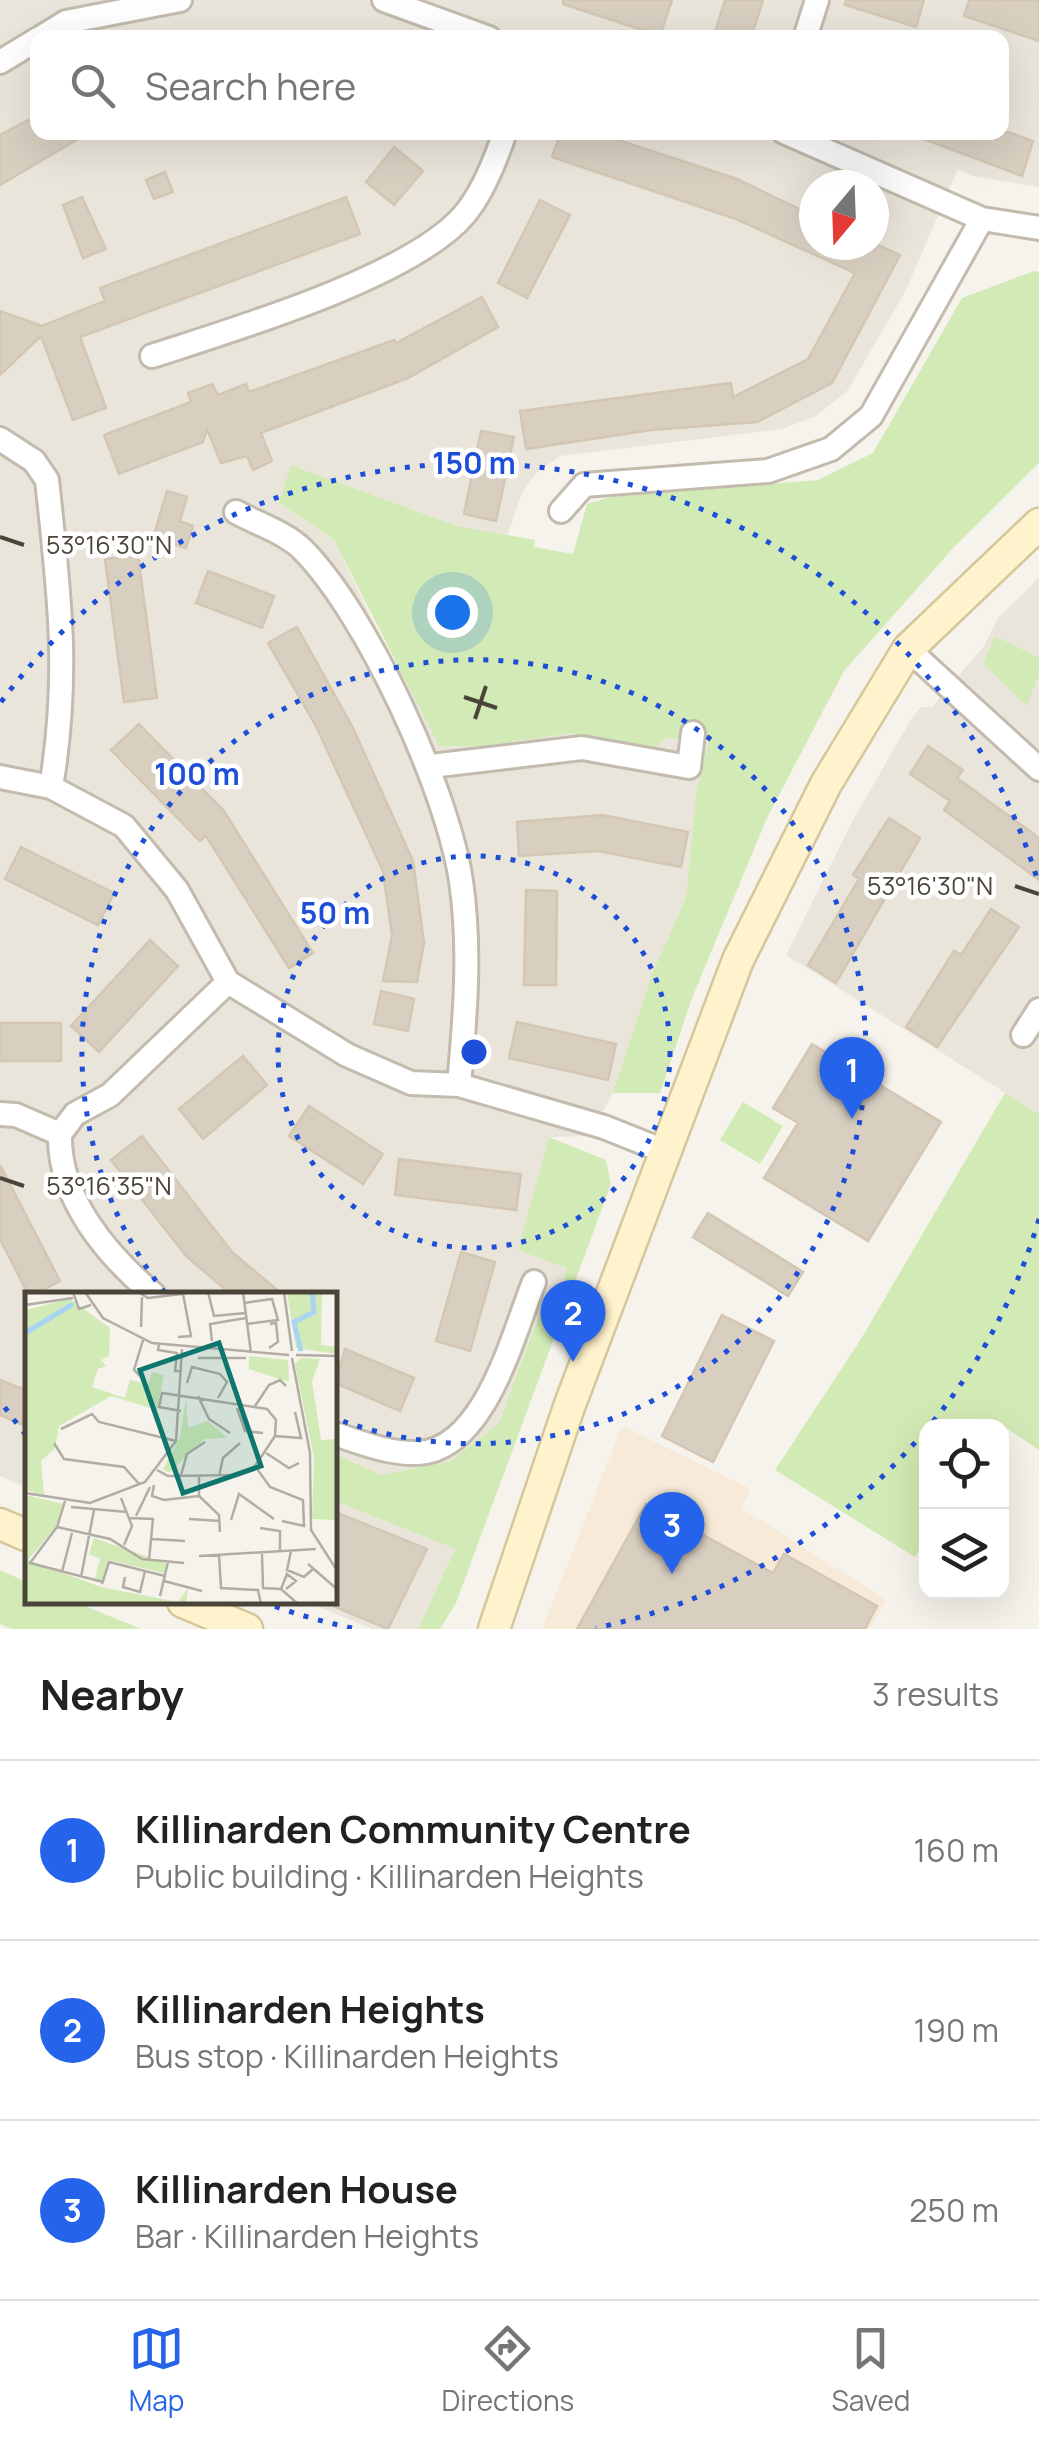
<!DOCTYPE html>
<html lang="en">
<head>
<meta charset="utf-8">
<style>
	:root { --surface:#fff; --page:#f2f2f2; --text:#222; --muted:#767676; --line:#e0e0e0; --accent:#2563eb }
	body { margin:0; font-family:Manrope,sans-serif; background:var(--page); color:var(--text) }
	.controls { position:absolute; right:30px; bottom:30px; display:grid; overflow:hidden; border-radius:20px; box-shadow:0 10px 40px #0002 }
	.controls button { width:90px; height:90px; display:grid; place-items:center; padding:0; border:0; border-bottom:2px solid var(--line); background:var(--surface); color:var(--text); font:50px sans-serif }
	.compass { position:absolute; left:799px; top:170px; width:90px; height:90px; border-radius:50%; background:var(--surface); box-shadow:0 10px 40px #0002; rotate:199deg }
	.you { position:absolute; left:452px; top:612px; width:35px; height:35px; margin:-25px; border:8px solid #fff; border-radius:50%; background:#1a73e8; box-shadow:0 0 0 15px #1a73e833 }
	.badge { display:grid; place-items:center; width:65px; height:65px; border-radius:50%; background:var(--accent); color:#fff; font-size:32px; font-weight:700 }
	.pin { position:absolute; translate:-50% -82px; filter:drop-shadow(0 2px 5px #0008) }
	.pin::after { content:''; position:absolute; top:52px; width:35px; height:30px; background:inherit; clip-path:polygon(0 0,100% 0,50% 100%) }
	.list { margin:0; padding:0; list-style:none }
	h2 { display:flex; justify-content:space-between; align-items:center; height:130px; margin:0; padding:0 40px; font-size:42px }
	h2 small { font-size:32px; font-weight:400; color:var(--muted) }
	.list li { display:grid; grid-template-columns:65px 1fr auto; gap:30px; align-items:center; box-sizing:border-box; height:180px; padding:0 40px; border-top:2px solid var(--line) }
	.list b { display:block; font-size:38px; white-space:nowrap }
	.list p { margin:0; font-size:32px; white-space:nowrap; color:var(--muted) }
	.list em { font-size:32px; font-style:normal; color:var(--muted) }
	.icon { flex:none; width:55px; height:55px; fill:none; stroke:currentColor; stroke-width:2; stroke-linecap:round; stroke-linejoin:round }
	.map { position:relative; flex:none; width:1039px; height:1629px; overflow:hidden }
	.search { position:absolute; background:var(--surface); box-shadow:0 10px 40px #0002; left:30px; right:30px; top:30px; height:110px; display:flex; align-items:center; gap:25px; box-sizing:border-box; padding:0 35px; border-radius:20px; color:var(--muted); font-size:38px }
	.sheet { height:670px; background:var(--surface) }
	nav { display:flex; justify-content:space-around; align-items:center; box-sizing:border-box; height:140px; border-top:2px solid var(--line); background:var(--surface); font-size:28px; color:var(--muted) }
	nav a { display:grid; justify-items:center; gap:5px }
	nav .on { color:var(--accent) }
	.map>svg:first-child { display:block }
</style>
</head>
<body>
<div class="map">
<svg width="1039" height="1629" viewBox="0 0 1039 1629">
	<rect width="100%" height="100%" fill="#f6f3ec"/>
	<path fill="#eae5da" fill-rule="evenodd" d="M0 0H1039V187L973 176 958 169 906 290 848 390 816 416 782 429 560 456 536 473 523 491 507 535 457 526 292 465 279 503 334 540 393 663 485 746 573 733 653 750 665 738 710 740 696 793 686 898 653 971 613 1093 590 1136 549 1137 519 1249 566 1268 561 1299 542 1307 499 1423 451 1461 382 1475 335 1454V1294H28L27 1488 0 1476ZM38 38H1002V132H38ZM814 185H874V245H814Z
		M1039 578V1114L786 955 852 822 913 716 922 707H932L984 646 998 618Z
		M335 1501 455 1549 418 1629H373L306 1602H335Z"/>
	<path fill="#f7ead8" d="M622 1426 751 1489 741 1508 887 1600 870 1629H542Z"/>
	<path fill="#d2eab5" d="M1034 271 1039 272V463L954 547 844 671 767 818 692 998 660 1093H613L653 971 686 898 696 793 709 741 665 738 653 750 573 733 485 746H439L334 540 279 503 291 465 457 526 535 540 534 547 573 554 587 504 611 497 818 480 873 453 962 298Z
		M995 636 1039 658V673L1027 706 983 664Z
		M1005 1093 1039 1114V1450L1002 1425 926 1426V1540L915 1557 775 1470 861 1339Z
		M743 1102 783 1126 760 1164 720 1140Z
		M549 1137 606 1160 611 1184 456 1603 440 1629H418L455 1549 335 1501V1454L382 1475 451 1461 499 1423 542 1307 561 1299 566 1268 518 1250Z
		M0 1570 27 1582 28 1602H75L141 1629H12L0 1624Z"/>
	<path fill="#d8cfc1" stroke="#d3c7b4" stroke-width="2.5" d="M563 0H672L660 36 563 4Z
		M725 0H763L751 38H713Z
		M846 0H924L916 27 845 5Z
		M969 0H1039V41L964 16Z
		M38 115V132H90L0 185V135Z
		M561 132H594L737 179 814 216V245H878L900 255 832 383 757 422 651 430 526 449 520 411 731 383 733 397 808 359 855 273 736 219 552 157Z
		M905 132H1008L1033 141 1022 176Z
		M394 147 423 171 394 205 366 182Z
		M165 172 173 192 154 199 146 180Z
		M82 197 106 249 83 258 63 205Z
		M346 197 360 234 80 337 106 408 73 420 41 336 0 375V311L42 326 105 301 100 288Z
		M540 200 570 215 527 298 498 283Z
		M482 297 498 327 408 378 261 433 272 461 253 470 247 456 221 463 207 429 203 442 119 474 104 435 191 402 188 393 212 384 218 395 246 384 249 392 394 340 396 343Z
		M481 431 514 437 496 521 464 514Z
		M167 491 187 497 180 521 193 526 186 548 153 538Z
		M138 555 157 698 124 702 105 559Z
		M208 571 274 596 262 628 196 603Z
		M297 627 353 728 413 861 424 943 417 982 383 981 392 935 383 871 316 726 268 643Z
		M139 724 224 811 313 953 289 968 206 836 200 841 111 750Z
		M928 746 963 770 957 778 1039 838V880L944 810 950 801 910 774Z
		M602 815 688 832 681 867 598 851 519 856 517 822Z
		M889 818 920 838 836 983 808 965 859 879 853 875Z
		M21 847 114 893 98 925 5 879Z
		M526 890 557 891 556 985H524Z
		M991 909 1019 927 937 1047 906 1027 954 951 961 955Z
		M150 940 178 966 99 1052 71 1026Z
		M381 991 414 999 408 1031 374 1024Z
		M517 1022 616 1044 608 1080 509 1058Z
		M0 1023H61V1061H0Z
		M812 1044 941 1122 868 1241 764 1178 798 1123 773 1108Z
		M243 1056 267 1085 203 1139 179 1109Z
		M309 1106 383 1154 363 1184 289 1136Z
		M142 1136 232 1252 282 1294H231L186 1256 111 1160Z
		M399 1159 521 1174 516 1210 395 1195Z
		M0 1165 60 1281 35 1294H28L0 1239Z
		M708 1213 803 1272 788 1296 693 1237Z
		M461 1252 495 1262 470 1351 436 1341Z
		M722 1315 774 1341 713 1462 662 1436Z
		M345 1349 414 1378 400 1411 335 1383Z
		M0 1380 28 1391V1427L0 1415Z
		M646 1504 773 1573 784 1554 877 1606 865 1629H577Z
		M335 1512 427 1549 388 1629 335 1607Z"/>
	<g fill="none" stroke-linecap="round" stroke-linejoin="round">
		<defs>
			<path id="street" d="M384 0 489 38
				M40 38 66 22 180 0
				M805 38 817 0
				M0 62 38 39
				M784 132 982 219 1039 228
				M152 356C232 330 411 277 464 215 483 193 496 159 505 132
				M0 439 34 461 47 480C59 592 70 674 51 787
				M561 511 584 485 768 471 831 449 871 416 982 219
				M236 512C256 523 286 533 302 549 367 614 447 789 461 881 471 949 465 1018 459 1085
				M908 649 1039 769
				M431 766 582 748 689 767 693 733
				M0 777 51 787 124 826 177 890 228 982 347 1055 411 1083 459 1085 604 1127 664 1151
				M1023 1035 1039 1010
				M0 1114 16 1115 60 1134
				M153 1294C107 1255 58 1198 60 1134L75 1114 110 1095 228 982
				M335 1434C362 1443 389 1454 418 1453 485 1450 513 1334 534 1282"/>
			<path id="secondary" d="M0 1524 28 1536
				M183 1602 247 1629
				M494 1629 569 1407 738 960 826 784 908 649 1039 524"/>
		</defs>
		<use href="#street" stroke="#c2bbae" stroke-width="28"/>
		<use href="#secondary" stroke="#d6c79b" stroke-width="35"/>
		<use href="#street" stroke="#fff" stroke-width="22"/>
		<use href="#secondary" stroke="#fff3cd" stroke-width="30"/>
	</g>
	<path fill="none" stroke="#4b4439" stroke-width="4" d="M0 537 24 545M464 697 497 708M475 719 486 686M1015 886 1039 894M0 1178 24 1186"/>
	<g fill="none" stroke="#1d4ed8" stroke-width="5" stroke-dasharray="5 10">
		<circle cx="474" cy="1052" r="196"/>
		<path d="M165 1293A392 392 0 1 1 337 1419"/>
		<path d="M1039 1219A589 589 0 0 1 932 1423M925 1431A589 589 0 0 1 596 1628M352 1628A589 589 0 0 1 263 1602M26 1435A589 589 0 0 1 1 1402M1 702A589 589 0 0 1 1039 885"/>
	</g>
	<g transform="translate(25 1292)">
		<rect width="312" height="312" fill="#f6f3ec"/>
		<path d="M262 0H297L296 53 312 55V62L271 56ZM45 7 85 36 84 64 76 68 81 74 73 77 67 95 100 106 105 88 123 92 127 80 139 83 132 118 86 104 34 134 30 156 16 169 19 203 0 198V43L14 34 0 40V18ZM224 64 263 68 264 90 224 77ZM276 66 295 67 287 89 296 148 312 147V228L287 227 289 166 270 72ZM161 107 163 136 183 129 202 146 179 147 144 181 138 177 155 145ZM0 203 38 212 30 236 3 268 76 295 153 310 163 296 161 312H0ZM69 246 141 271 139 281 83 268 77 289 70 287 75 267 64 262Z" fill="#d2eab5"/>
		<path fill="none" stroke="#a9d4f2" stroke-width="5" d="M0 41 48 12M276 59 269 30 289 20 287 0"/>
		<path fill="none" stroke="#b2ada4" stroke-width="2.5" d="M48 0 54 17 66 13M60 0 78 26 127 51 264 63M113 0 123 6 157 2M183 0 189 24 221 21M218 0 226 61M259 0 267 59M219 11 247 7 253 28 222 32M0 13 48 6M116 35 117 5M153 45 166 44 158 2M187 49 185 32 221 26M134 52 133 58 152 61 150 79H157M244 56 253 50 251 31 245 32M271 63 313 64M173 66H221M267 66 285 161 286 238 313 280M117 86 109 78 118 48M162 91 167 75 195 82 202 90 193 106M173 104 184 127 205 141M230 114 244 93 255 88 261 94M212 116 220 139 238 141M36 137 67 122 74 130 151 149M250 144 276 146 270 120M29 151 39 167 99 175 115 193M241 161 264 176 274 171M230 174 245 195 278 208 279 234 257 229M132 178 143 184 214 183 230 174 250 144 251 128 242 117 137 101 134 115 156 119M156 183 162 162 180 150M174 184V204L194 223 195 240M194 184 198 166 215 151M129 193 127 204 139 208 174 204M0 201 65 211 120 190 151 149 157 57M96 206 107 234 99 253M40 209 32 235 5 271 78 290M46 215 102 220M111 224 125 195M104 226 128 227 124 268M164 227 195 229M206 228 214 202 249 227M32 235 85 247 117 267 159 271M235 236 255 239V258M127 247 160 249M266 259 262 278 279 285 289 276M237 262 238 296 256 297 273 312M194 263 196 296 233 298 236 312M174 264 291 257M283 272 313 298M37 280 47 241M56 285 69 218M100 285 98 295 115 300 120 279M139 289 177 299M77 292 84 270 140 284M256 297 262 282 271 289 261 297M135 304 143 270"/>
		<path fill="#0f766e" fill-opacity="0.15" stroke="#0f766e" stroke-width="5" d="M194 51 236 174 158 201 115 78Z"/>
		<rect width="312" height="312" fill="none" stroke="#4b4439" stroke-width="5"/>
	</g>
	<g font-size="25" text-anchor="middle" fill="#4b4439" stroke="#fff" stroke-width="9" stroke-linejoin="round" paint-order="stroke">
		<text x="109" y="554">53°16'30"N</text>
		<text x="930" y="895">53°16'30"N</text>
		<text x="109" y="1195">53°16'35"N</text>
	</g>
	<circle cx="474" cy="1052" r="15" fill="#1d4ed8" stroke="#fff" stroke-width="5"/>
	<g font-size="30" text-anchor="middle" font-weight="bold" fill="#1d4ed8" stroke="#fff" stroke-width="9" stroke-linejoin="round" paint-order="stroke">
		<text x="474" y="474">150 m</text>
		<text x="197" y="785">100 m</text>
		<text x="335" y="924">50 m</text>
	</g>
</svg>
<div class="controls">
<button><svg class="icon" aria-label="locate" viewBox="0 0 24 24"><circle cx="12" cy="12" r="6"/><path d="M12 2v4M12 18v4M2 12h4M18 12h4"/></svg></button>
<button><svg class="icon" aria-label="layers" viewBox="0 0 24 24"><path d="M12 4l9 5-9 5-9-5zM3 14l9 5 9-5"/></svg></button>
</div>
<svg class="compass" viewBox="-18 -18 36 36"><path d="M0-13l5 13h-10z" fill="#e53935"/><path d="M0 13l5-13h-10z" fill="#767676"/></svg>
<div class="you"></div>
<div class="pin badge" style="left:852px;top:1119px">1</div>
<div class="pin badge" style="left:573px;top:1362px">2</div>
<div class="pin badge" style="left:672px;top:1574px">3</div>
<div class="search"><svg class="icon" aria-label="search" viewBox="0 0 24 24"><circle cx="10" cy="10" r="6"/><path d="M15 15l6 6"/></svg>Search here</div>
</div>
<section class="sheet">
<h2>Nearby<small>3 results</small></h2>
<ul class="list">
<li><span class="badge">1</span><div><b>Killinarden Community Centre</b><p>Public building · Killinarden Heights</p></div><em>160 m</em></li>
<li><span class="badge">2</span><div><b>Killinarden Heights</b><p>Bus stop · Killinarden Heights</p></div><em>190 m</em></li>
<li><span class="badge">3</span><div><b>Killinarden House</b><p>Bar · Killinarden Heights</p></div><em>250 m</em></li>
</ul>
</section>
<nav>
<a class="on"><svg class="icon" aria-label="map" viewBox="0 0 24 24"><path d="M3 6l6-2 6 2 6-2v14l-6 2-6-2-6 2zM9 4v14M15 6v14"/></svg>Map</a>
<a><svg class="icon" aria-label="directions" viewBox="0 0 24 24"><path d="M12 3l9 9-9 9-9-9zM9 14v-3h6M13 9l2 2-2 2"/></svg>Directions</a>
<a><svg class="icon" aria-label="saved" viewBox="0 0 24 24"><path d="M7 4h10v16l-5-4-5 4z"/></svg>Saved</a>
</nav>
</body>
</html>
